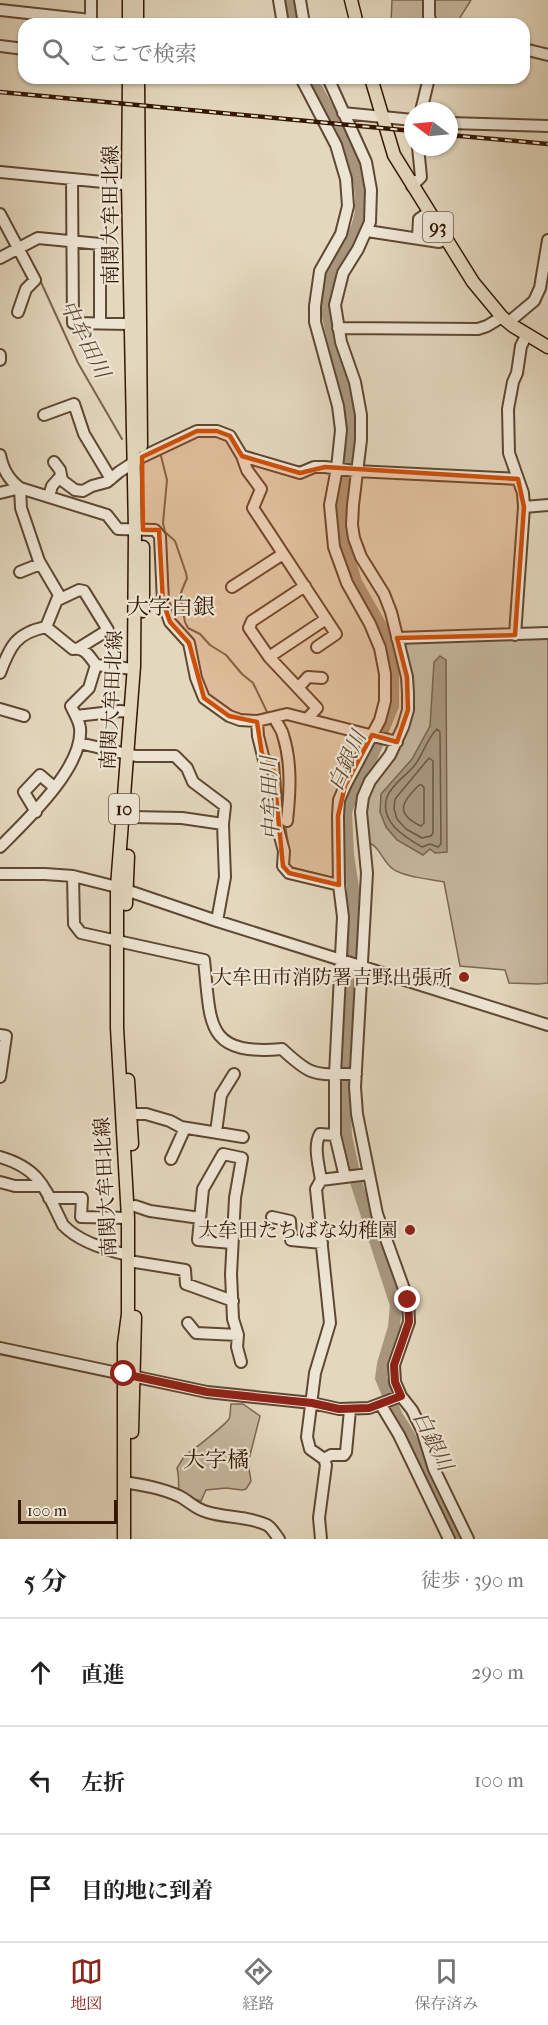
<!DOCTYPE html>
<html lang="ja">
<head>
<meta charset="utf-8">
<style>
	:root { --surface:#fff; --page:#f6f6f6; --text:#222; --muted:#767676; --line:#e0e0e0; --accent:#8f2418 }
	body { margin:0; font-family:"IM FELL French Canon","Noto Serif JP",serif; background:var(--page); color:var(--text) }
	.compass { position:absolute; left:404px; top:102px; width:54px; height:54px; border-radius:50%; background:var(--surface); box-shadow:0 2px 4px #0004; rotate:286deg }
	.scale { position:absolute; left:18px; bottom:15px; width:99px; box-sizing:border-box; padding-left:6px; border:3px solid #331702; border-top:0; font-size:16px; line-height:21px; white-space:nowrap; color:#331702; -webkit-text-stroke:4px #ede5d4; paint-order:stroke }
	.stop { position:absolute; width:18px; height:18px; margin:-14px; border:4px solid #8f2418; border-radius:50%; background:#fff }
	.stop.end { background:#8f2418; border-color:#fff; box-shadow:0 2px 6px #0008 }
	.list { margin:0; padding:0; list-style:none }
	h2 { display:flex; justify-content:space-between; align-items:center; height:78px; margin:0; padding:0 24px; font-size:26px }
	h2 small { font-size:20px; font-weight:400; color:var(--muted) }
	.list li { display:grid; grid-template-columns:39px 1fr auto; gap:18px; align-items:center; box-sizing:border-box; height:108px; padding:0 24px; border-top:2px solid var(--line) }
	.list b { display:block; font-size:22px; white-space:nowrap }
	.list em { font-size:20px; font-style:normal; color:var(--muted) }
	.icon { flex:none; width:33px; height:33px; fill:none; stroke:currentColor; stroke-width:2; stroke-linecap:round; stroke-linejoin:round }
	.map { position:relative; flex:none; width:548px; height:1539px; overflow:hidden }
	.search { position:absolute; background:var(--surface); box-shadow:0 2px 4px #0004; left:18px; right:18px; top:18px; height:66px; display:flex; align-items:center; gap:15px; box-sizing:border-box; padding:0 21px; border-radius:18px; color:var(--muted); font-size:22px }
	.sheet { height:402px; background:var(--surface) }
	nav { display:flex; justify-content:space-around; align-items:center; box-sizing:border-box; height:84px; border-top:2px solid var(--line); background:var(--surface); font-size:16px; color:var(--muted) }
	nav a { display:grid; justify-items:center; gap:3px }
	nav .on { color:var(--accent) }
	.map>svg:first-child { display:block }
</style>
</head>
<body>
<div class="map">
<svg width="548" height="1539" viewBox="0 0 548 1539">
	<rect width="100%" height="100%" fill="#e3d7bd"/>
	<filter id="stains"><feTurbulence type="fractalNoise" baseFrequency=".00333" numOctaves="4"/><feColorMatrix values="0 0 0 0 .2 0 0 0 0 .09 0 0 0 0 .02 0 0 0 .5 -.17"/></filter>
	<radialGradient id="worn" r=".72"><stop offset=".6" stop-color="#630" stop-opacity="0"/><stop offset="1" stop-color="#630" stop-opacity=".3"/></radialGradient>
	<path fill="#c5b69d" stroke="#7c6650" stroke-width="1.5" d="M392 0H471L456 24H391Z
		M548 638V983L538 984 509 983 505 970 460 966 444 882C430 879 404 877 393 869 382 861 380 846 367 842L364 824 369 791 413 704V677L405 647 407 643Z
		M231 1404H243L260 1416 248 1463 251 1481 246 1489 242 1490 226 1488 206 1490 201 1501C168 1491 183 1492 177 1468L185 1455C190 1453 226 1424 229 1419 231 1415 230 1408 231 1404Z"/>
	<path fill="#a7967d" stroke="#79634c" stroke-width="1.5" d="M440 656 446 660 447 852 435 853 430 849 423 855 397 840 386 827 380 812 381 794 412 759 430 726 434 662Z"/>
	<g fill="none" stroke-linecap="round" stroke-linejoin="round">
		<path stroke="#6d5640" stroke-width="1.5" d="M437 729 440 732 441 844 438 847 430 844 422 847C405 837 379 822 387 797 391 785 407 775 415 765 423 754 428 737 437 729Z
			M429 758 433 761V833L431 836 422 838 406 829 397 819 394 809 395 799Z
			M419 785H422L424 788V823L421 826C394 813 402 802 419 785Z"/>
		<path stroke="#79634c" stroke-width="2" d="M40 280 78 363 122 439
			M161 456 167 480 163 523 165 532 175 541 186 573 187 578 180 595 185 622 188 628 200 634 210 645 226 655 242 674 253 683 268 714
			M285 824 288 845
			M290 867 325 876
			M342 881 352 883"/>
		<path stroke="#a7967d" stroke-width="12" d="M289 0 293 24
			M311 78C331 117 373 177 358 224 354 237 344 247 337 259 329 273 327 292 326 308L351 419 341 499 343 538 356 582 385 633 393 665V706L371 759 355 786 346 812 348 855 353 888V937L349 978 344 1089 346 1136 356 1182 396 1305 394 1327 383 1364 381 1378 397 1416 409 1435 459 1539"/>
		<defs>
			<path id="minor" d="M91 0V24
				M279 0 283 24
				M300 0 304 24
				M429 0V17L432 24
				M0 10 91 20
				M0 46 24 49
				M524 49 548 55
				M301 78 336 145 346 179 348 206 341 234 320 271 315 306V322L338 406 341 430 337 468 330 505 334 547 347 583 370 624 380 648 385 674V701L380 720 345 786 339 800 338 816 339 885 343 917 335 1074V1135L345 1177
				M328 78 366 162 371 190 370 222 358 249 343 273 335 305 341 342 355 382 361 415V440L353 505 352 525 354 538 361 557 384 594 391 612 407 677 408 693V710L403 727 390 755 370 781 363 797 361 812 367 873 355 1087 357 1114 377 1214 408 1300 409 1322 394 1365 395 1382 401 1396 412 1410 422 1430 434 1469 468 1539
				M421 111 429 78
				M343 113 413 120
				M449 123 548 126
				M0 172 134 185
				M72 179 73 323 130 324
				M412 186 421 177 418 147
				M0 214 35 280 26 289 18 312
				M367 231 439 242 446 239
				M418 238 419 219 429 212
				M0 258 38 238 100 244V323
				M509 322 534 301 540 288 548 240
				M338 328 478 329 487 326 502 317
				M0 355V360
				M44 415 74 404 84 434 111 479
				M0 455C3 469 8 479 20 488L107 515 118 529 155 530 160 536 163 602 170 622 189 643 196 678 204 698 229 716 240 720 257 721 287 714 397 742
				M242 456 300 473 314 467H325L355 471 518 479
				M54 462 60 470 62 480
				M20 488 21 508 39 561 59 595 46 627
				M0 493 20 488
				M49 496 52 486 59 478 75 490 83 491 92 486 107 482 119 472 142 457 197 431H217L230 436 242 456 247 470 261 489 253 508 336 634 317 647
				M524 507 548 505
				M20 572 40 564
				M305 586 252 621 249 628 269 657 317 708 307 719
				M232 587 283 554
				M58 600 79 590 84 591 108 630 79 648
				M515 635 524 507 523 493 509 453 508 409 513 382 517 373 521 346 527 334
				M397 638 548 633
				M269 657 326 619
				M96 665 134 669
				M0 673C10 646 16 633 46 627
				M298 688 308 677 322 678
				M0 709 24 716
				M76 716 120 711 131 712
				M275 718C277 725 282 729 283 735 292 763 290 793 287 821
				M257 721 258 736 264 760 273 764 278 829 284 851 283 866 289 873 339 885
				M79 743 136 756H175L187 768 193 782 225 806 223 824 225 877 217 921
				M36 812 24 792 40 775 54 787
				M131 817 182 818 223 824
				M0 847C26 821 84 767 80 728 79 720 74 713 71 706L89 688 96 665C89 656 85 647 73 649L46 627
				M0 874H45L73 876 117 887 217 921 548 1025
				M73 876 74 924 81 933 204 960C211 1023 204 1056 282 1049 313 1078 314 1074 356 1074
				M0 1035 6 1036 0 1077
				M130 1114H146L170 1121 181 1127 243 1137
				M216 1132 221 1095 234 1074
				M0 1157C41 1169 45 1189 63 1225 79 1242 106 1250 128 1255
				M171 1159 185 1128
				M321 1180C319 1166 313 1146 320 1134L335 1135
				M0 1182 15 1186H43
				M49 1198H82L81 1217 128 1218
				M135 1206 150 1211 200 1218
				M272 1217 290 1221 291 1240 322 1243
				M232 1243 198 1240 203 1189 223 1154 242 1158 235 1198 231 1274 233 1319 238 1335 237 1347 241 1362
				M135 1262 185 1270 186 1284 233 1301
				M188 1323 196 1333 238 1335
				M0 1348 207 1392 312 1403 339 1409 369 1408 401 1396
				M381 1405 399 1435 449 1539
				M324 1459 331 1455H344L346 1452 350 1410
				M124 1482C143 1485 161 1488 179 1496 189 1501 195 1509 207 1512 225 1518 249 1516 267 1525 272 1528 275 1534 279 1539
				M321 1539 319 1518 326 1465 324 1459 310 1449 307 1437 315 1373 330 1323 316 1189 321 1180 369 1174"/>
			<path id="major" d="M129 0V24
				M137 0V23
				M351 0 357 24
				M138 78 141 446
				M371 78 394 155 473 282 502 317 513 326 548 347
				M143 611V547
				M126 904 128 856
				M128 1080 132 1144
				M132 1432 135 1317
				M124 1539V1344L128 1314V1218L117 1028V887L134 666 135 530 128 184 129 78"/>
		</defs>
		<use href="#minor" stroke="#5f4731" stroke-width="14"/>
		<use href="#major" stroke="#331702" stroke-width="15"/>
		<use href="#minor" stroke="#ede5d4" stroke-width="10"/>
		<use href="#major" stroke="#e3d7bd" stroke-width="12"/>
		<defs>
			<path id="rail" d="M0 92 413 131
				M449 135 548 144"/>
		</defs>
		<use href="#rail" stroke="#331702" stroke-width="4.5"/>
		<use href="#rail" stroke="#ede5d4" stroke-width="2" stroke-dasharray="7" stroke-linecap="butt"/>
	</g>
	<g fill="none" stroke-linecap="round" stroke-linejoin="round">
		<path stroke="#8f2418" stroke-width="8" d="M124 1374 207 1392 312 1403 339 1409 369 1408 401 1396 395 1382 394 1365 409 1322 408 1300"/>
	</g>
	<path fill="#cd4f0a" fill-opacity="0.2" stroke="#cd4f0a" stroke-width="4.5" stroke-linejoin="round" d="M197 431H217L230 436 242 456 300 473 325 467 518 479 524 507 515 635 397 638 407 677 408 710 397 742 372 735 345 786 338 816 339 885 289 873 283 866 273 765 262 754 257 722 229 716 204 698 189 643 170 622 163 602 159 530H143L142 457Z"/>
	<g fill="#8f2418" stroke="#ede5d4" stroke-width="2">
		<circle cx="464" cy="977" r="6"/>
		<circle cx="410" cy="1230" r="6"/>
	</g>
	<g text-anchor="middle" stroke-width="4.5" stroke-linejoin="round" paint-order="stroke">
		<g fill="#ede5d4" stroke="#6b5541" stroke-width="1.5">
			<rect x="423" y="212" width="30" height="30" rx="4.5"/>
			<rect x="109" y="794" width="30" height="30" rx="4.5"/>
		</g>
		<g font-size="18" font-weight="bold" fill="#331702">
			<text x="438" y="233">93</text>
			<text x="124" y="815">10</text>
		</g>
		<g font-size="20" fill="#331702" stroke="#ede5d4">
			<text transform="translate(110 215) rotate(-90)" y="7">南関大牟田北線</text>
			<text transform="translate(111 700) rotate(-87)" y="7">南関大牟田北線</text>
			<text transform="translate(105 1187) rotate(-93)" y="7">南関大牟田北線</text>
		</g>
		<g font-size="20" fill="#331702" stroke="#ede5d4" text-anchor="end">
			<text x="452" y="984">大牟田市消防署吉野出張所</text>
			<text x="398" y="1237">大牟田たちばな幼稚園</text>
		</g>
		<g font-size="21" font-style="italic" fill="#614a33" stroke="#ede5d4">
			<text transform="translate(85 339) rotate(63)" y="7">中牟田川</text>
			<text transform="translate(347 761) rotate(-66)" y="7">白銀川</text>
			<text transform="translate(270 798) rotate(-92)" y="7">中牟田川</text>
			<text transform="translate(433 1441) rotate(64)" y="7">白銀川</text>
		</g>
		<g font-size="22" fill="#331702" stroke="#ede5d4">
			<text x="171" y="614">大字白銀</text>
			<text x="216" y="1467">大字橘</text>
		</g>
	</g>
	<rect width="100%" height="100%" filter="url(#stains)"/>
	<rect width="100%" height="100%" fill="url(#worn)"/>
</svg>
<svg class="compass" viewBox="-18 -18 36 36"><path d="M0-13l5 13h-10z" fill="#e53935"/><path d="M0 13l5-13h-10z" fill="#767676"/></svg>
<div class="scale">100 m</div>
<div class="stop" style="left:124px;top:1374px"></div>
<div class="stop end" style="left:408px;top:1300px"></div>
<div class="search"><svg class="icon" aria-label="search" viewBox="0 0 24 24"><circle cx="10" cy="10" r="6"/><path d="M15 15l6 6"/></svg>ここで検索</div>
</div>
<section class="sheet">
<h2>5 分<small>徒歩 · 390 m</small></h2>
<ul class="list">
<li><svg class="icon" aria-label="ahead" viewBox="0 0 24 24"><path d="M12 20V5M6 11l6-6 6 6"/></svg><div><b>直進</b></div><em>290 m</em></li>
<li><svg class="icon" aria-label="left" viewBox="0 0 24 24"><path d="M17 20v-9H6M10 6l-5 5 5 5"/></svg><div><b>左折</b></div><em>100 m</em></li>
<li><svg class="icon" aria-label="arrive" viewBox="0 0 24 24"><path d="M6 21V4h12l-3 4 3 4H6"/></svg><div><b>目的地に到着</b></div></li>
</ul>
</section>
<nav>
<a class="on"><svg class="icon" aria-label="map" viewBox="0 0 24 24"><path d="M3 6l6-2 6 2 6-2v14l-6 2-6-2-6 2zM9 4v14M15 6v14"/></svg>地図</a>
<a><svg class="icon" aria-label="directions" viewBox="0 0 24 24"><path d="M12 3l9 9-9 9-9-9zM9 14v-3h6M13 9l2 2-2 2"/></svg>経路</a>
<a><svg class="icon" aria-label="saved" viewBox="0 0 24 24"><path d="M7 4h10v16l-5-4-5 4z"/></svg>保存済み</a>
</nav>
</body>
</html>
